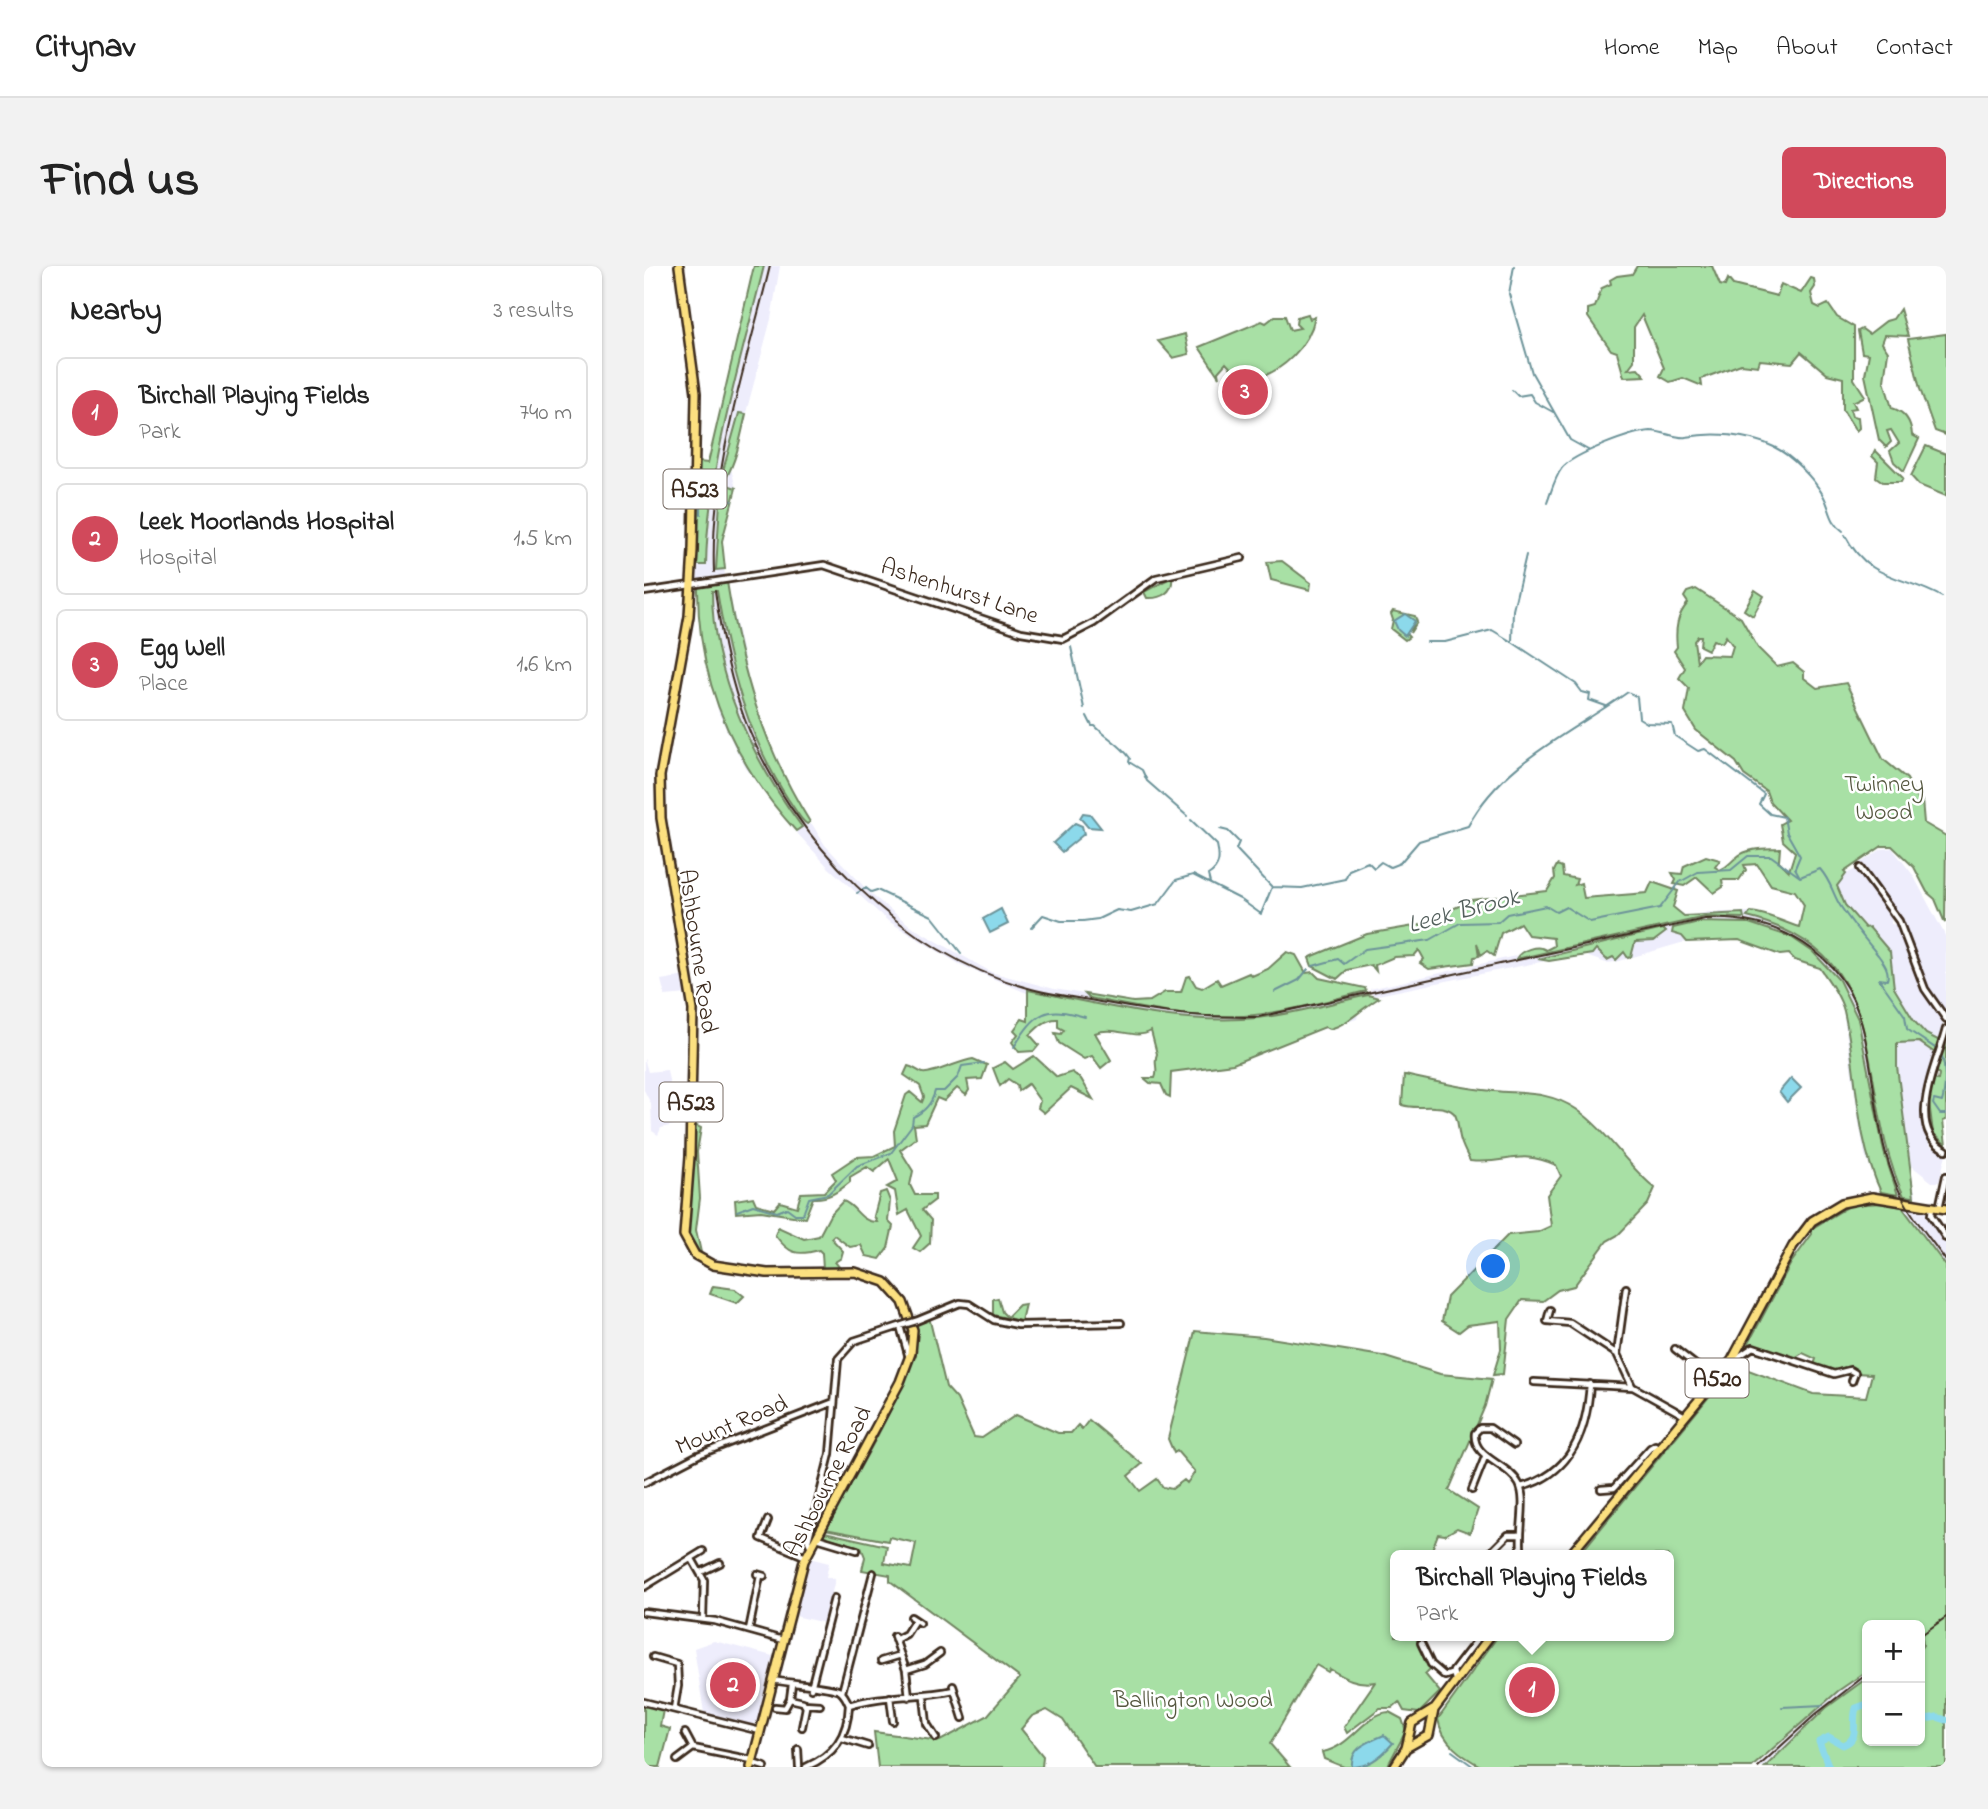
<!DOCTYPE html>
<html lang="en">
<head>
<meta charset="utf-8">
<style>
	:root { --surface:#fff; --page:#f2f2f2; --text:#222; --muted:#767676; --line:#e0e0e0; --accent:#d1495b }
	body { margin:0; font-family:"Indie Flower",sans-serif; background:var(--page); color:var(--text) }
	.controls { position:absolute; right:21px; bottom:21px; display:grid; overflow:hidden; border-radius:10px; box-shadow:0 2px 5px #0004 }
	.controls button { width:63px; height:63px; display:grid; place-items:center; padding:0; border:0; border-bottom:2px solid var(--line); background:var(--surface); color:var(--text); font:35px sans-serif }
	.you { position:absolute; left:850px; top:1001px; width:24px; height:24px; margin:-18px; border:5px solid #fff; border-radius:50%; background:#1a73e8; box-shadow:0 0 0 10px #1a73e833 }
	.badge { display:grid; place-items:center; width:46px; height:46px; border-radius:50%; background:var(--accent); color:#fff; font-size:23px; font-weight:700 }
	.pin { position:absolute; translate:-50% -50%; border:4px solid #fff; box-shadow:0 2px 7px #0006 }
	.popup { position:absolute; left:746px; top:1284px; width:284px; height:91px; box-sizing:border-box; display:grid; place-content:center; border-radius:10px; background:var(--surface); filter:drop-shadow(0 2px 5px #0005); font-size:23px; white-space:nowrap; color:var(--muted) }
	.popup b { font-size:26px; color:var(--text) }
	.popup::after { content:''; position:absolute; left:50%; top:100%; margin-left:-14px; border:14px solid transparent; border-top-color:var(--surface) }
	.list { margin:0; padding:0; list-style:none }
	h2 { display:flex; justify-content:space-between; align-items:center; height:91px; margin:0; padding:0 28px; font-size:30px }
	h2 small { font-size:23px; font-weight:400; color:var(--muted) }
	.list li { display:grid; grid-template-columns:46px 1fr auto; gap:21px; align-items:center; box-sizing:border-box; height:112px; margin:0 14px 14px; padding:0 14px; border:2px solid var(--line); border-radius:10px }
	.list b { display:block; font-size:26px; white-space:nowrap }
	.list p { margin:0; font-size:23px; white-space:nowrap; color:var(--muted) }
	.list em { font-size:23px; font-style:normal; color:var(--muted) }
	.map { position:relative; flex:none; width:1302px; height:1501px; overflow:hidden; border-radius:10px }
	header { display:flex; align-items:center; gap:42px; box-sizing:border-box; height:98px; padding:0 35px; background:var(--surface); border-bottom:2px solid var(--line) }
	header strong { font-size:33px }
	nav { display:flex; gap:38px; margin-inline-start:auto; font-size:24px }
	.intro { display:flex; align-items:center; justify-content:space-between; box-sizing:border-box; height:168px; padding:0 42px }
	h1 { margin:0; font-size:49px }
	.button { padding:18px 32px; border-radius:10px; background:var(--accent); color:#fff; font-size:24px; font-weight:700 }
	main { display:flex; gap:42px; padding:0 42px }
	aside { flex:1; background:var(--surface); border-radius:10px; box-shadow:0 2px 5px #0004 }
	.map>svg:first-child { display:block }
</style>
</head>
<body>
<header>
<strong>Citynav</strong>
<nav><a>Home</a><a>Map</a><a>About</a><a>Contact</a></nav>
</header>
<div class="intro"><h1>Find us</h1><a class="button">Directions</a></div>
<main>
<aside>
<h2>Nearby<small>3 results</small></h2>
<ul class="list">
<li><span class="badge">1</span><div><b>Birchall Playing Fields</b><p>Park</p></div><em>740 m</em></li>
<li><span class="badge">2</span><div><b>Leek Moorlands Hospital</b><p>Hospital</p></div><em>1.5 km</em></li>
<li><span class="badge">3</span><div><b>Egg Well</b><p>Place</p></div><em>1.6 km</em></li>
</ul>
</aside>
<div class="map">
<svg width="1302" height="1501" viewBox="0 0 1302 1501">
	<rect width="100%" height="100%" fill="#fff"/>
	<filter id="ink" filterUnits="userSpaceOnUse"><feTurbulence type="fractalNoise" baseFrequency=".0143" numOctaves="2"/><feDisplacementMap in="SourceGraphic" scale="14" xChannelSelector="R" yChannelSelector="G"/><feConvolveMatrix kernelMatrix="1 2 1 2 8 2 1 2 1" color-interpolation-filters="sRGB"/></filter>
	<g filter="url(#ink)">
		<path fill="#eeedfc" d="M110 0H136L127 53 87 203 92 222 78 275 81 311 52 314 55 196 64 197Z
			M83 316 108 428 120 469 143 519 166 556 164 558H168L181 579 228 629 268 661 347 706 410 723 489 736 719 723 724 733 715 744 713 753 655 770 620 773 385 728 315 698 244 655 185 602 142 555 103 504 90 480 75 448 64 407 54 337V320Z
			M1248 582 1269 609 1302 671V747L1286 725 1262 661 1215 598 1238 583Z
			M1214 602 1247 645V658L1255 659 1263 691 1279 727 1297 749 1299 761 1296 775 1282 768 1270 755 1250 722 1246 686 1201 639 1192 620 1202 608Z
			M1064 646H1107L1149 659 1275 776 1291 787 1278 826 1282 870 1286 880 1302 888 1295 916H1288L1264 897 1272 930 1237 926 1221 889 1215 857 1199 744 1190 722 1168 694 1095 674H1059L1037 677 972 696 962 697 936 688 729 730 726 723Z
			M41 710 44 728 21 730 17 714Z
			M0 792 4 806 23 804 26 819 39 820 38 850 34 858 17 862 14 869 8 865 7 838 0 824Z
			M1258 941 1284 946 1302 974V1012L1253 943Z
			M165 1292 185 1297 182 1311 191 1313 181 1357 151 1350Z
			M70 1375 129 1390 113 1455 109 1459 60 1447 50 1382Z
			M1223 1407V1412L1182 1442 1121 1501H1111L1194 1426Z"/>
		<path fill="#a8e0a5" stroke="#728562" stroke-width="2" fill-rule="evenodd" d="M110 0H120C96 98 64 198 62 299H52L55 196 64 197Z
			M993 0H1068L1076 19 1081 20 1084 13 1089 19 1133 30 1137 18 1157 27 1167 12 1170 13 1171 21 1167 27 1170 39 1176 42 1184 38 1193 51 1210 61V113L1221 130 1209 136 1212 142 1206 143 1208 150 1214 151 1215 162 1212 165 1199 144V112L1183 108 1157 86 1148 97 1116 94 1114 100 1097 98 1057 113 1058 120 1039 112 1026 116 1016 110 1020 102 998 49 990 61V95L984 103 994 102 1001 110 980 111 973 86 967 84 944 51V43L951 41 958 22 967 18 966 14 973 10 988 8Z
			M1256 43 1264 70 1241 69 1238 77 1244 86 1240 115 1248 142C1261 146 1267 155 1268 169L1275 173 1260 205 1250 196 1246 185 1255 177 1247 164 1243 165 1247 176 1242 181 1235 174 1221 109 1225 88 1218 87 1214 65 1218 63 1225 68 1242 55 1249 53Z
			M664 48 666 53 671 51C665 80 638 107 609 113L599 100 591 107 582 97 574 106 575 111 555 81 618 55 622 57 631 50H641L646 64 656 62 652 58 653 51Z
			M541 68 545 88 529 92 514 75Z
			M1302 68V169L1291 165 1276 123 1264 73Z
			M95 147 102 148C97 169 93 193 82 212H77Z
			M1282 180 1302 188V230L1275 219 1267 210Z
			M1231 184 1259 212 1257 216H1239L1232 211 1234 196 1228 190Z
			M77 217 92 222 78 275 81 303 72 304Z
			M638 295 667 317 666 324 627 314 623 296Z
			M528 311C530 326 517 333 503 332L500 326Z
			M83 316C97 403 119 481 166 556L163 558C156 554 150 541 144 533 103 470 85 399 73 325H68C68 408 109 495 158 561L152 565C89 496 53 414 54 320Z
			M1052 323 1097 352 1114 382 1133 401 1149 397 1160 406V412L1173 422 1202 417 1239 493 1263 513 1271 530 1278 534 1280 557 1302 570 1301 657 1291 633 1283 626 1270 601 1248 580H1238L1200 606 1202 608 1193 620 1201 639 1221 662 1225 661 1246 686 1250 722 1270 755 1282 768 1296 775 1291 787 1275 776 1253 777V801L1270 931 1260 930C1208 822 1256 688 1103 651L1107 646C1125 648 1138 656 1155 661L1160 639 1151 625 1127 619 1113 598 1100 599 1102 604 1095 614H1078L1079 621 1070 627 1053 611 1040 620 1030 618 1032 614 1028 607 1038 608 1040 600 1062 590 1076 594 1071 601 1076 604C1085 600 1086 596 1093 591 1105 581 1123 583 1136 582L1135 595 1145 605 1151 586 1139 575 1136 558 1143 554 1126 536 1122 525 1100 509 1092 496 1052 464 1041 446 1045 422 1035 412 1041 402 1030 385 1033 381C1031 363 1033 349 1044 337L1040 331 1043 326ZM1054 370H1057L1056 380 1064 384 1069 374 1078 377 1082 370 1089 380 1086 390 1058 389 1053 396 1050 375Z
			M1111 324 1120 330 1109 350 1100 344Z
			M749 345 771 350 773 356 766 367 769 358 751 356 765 371 761 374 747 363 749 354 747 348Z
			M913 599 918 601 919 610 933 613 931 619 937 617 940 632 1003 627 1008 616 1034 625 1029 641 1040 650 1099 647 1100 652 1061 651 872 693C876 684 894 678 902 684L910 680 909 672 884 669 876 657 857 667 850 690 843 685 837 689 833 677 835 690 830 691 829 697 785 703 776 697 780 693 775 684 770 690 750 691 731 699 732 705 727 699 703 704 693 713 668 700 665 692 669 690 723 668 776 659 827 634 903 625 911 612 910 605Z
			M1055 656 1105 657 1147 671 1169 686 1195 714 1214 753 1240 886 1254 929 1237 926C1210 868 1214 806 1200 745 1196 730 1185 715 1176 702L1151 694 1145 688 1136 689 1095 674 1043 676 1038 670 1028 667 1029 662Z
			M1019 663 1022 666 1010 675 991 676 987 691 984 692 980 686 972 694 969 691 963 694 952 683 948 688 905 695 894 693Z
			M643 686 652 689 662 707 669 706 675 712 721 722 722 725C683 735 641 747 600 750 548 754 496 742 445 732L441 728 489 736 506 735 521 726H537L542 711 546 710 552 720 558 722 573 713 577 719 605 707 608 710 624 703Z
			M384 724C459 739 536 759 613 752 650 748 688 737 724 729L735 732C718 742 706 757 686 763L681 761 589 798 527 806 526 831 522 829 517 818 506 817 500 812H511C515 804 509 796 513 788L507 765C491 775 471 759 451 767L467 794 457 802 448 790 440 793 415 777 411 767 417 768 420 764 414 761V753C403 752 394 761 386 769L395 779 390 785 375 786 368 776 374 768 370 764 378 753 384 755Z
			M1302 772V854L1299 855 1302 879 1289 867 1284 828 1289 813 1294 814 1295 808 1291 804Z
			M390 790 413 811 428 806 437 813 449 833 427 822 400 847 394 842 396 835 384 818 374 825 373 819 364 813 356 820 349 802 361 796 369 803Z
			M329 793 343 799 338 813 323 814 325 824 322 829 313 822 300 835 293 832 281 858 270 859 272 872 256 884 269 905 266 919 271 929H291V934L278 944 287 954 286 977 276 986 269 982 277 970 264 944 255 949 251 925 243 921 254 915 245 893 230 906 223 901 206 911V916C194 926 184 933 169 932L161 952 117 945 92 947 91 934 109 931 112 938 130 943 136 936 153 941 157 927 180 926 192 914 188 907 212 891 230 890 251 880 250 865 262 829 266 826 278 836 280 831 276 820 260 809 264 800C270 801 273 805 279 807 287 809 315 795 329 793Z
			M760 809C790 815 820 823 850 825 880 828 905 825 932 843 963 864 982 899 1011 922L1004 938 974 969 963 975 930 1020 914 1024 899 1035 878 1034 865 1053 859 1108 849 1109 857 1083 856 1055 824 1059 815 1066 798 1055 803 1031 864 969 894 966 907 960 903 929 917 910 912 899C874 882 864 899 826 895 823 889 819 882 817 875 811 856 819 842 791 841 778 840 771 843 758 839Z
			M49 858 57 862 53 886 56 932 52 964 58 991C29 969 46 892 49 858Z
			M242 925 246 935 244 955 249 960 244 982 236 993 222 990 217 979 206 981 190 969 187 972 199 985 197 992 191 996 197 1003H179L178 987 175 984C153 990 145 988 131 969L134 961 160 973 175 970 186 949 199 935C213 940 215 956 233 956L230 950 236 927Z
			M1238 937 1258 941 1302 1000V1501H1121L1182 1442 1223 1412V1475H1276V1383L1279 1379 1276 1359H1223V1405L1194 1425 1108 1501H838C818 1490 798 1477 794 1453L854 1370H1024V1289H935L1091 1099 1169 1128 1222 1131 1228 1108 1211 1107 1206 1100 1187 1105 1170 1099 1172 1093 1159 1087 1150 1092 1104 1078 1147 997 1168 968 1167 963 1207 939Z
			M69 1020 91 1023 100 1030 93 1037 66 1028Z
			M354 1032 358 1046 363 1051 375 1039 381 1038 377 1055 349 1049V1033Z
			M285 1051 302 1121 313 1133 330 1171 338 1172 372 1149 414 1167H427L434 1159 438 1163 445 1154 498 1198 484 1210 496 1225 513 1213 519 1221 528 1223 540 1214 543 1217 551 1206 533 1185 530 1187 524 1173 551 1065 620 1071 738 1090 796 1108 848 1113 841 1140 805 1224 834 1243 826 1267 813 1262 801 1269 794 1268 787 1286 790 1289H752V1370H771L788 1401 781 1408 796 1426 775 1447 760 1445 755 1436 748 1442H736L703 1467 700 1461 731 1416C713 1419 701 1412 686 1403L684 1406 672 1399 626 1478 646 1501H451L419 1454 403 1444 388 1450 377 1463 399 1490 398 1501H234L230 1466 296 1475 343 1450 376 1412 246 1315V1309L218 1304 221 1291 217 1281 178 1270 180 1266 243 1280 240 1297 267 1302 272 1277 245 1271 244 1275 181 1263C209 1213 274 1111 272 1057Z
			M0 1439 19 1444 16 1460 26 1463 16 1501H0Z
			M745 1446 758 1453 762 1465 743 1501H700L680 1493 678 1486C708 1481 719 1448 745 1446Z"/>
		<path fill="#8cd9eb" stroke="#6c9399" stroke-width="2" d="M761 348 771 355 761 370 754 364 750 355Z
			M439 547 446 548 457 562 444 561 436 552Z
			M431 557 438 560 440 568 418 586 409 577Z
			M357 643 364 658 346 667 339 653Z
			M1147 812 1157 822 1143 836 1135 826Z
			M740 1469 749 1477C738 1490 725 1501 708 1501 706 1481 725 1476 740 1469Z"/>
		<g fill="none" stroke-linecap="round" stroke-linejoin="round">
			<path stroke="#6c9399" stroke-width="2" d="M870 0 865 28 888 107 926 174 944 184
				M868 124 874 130 886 128 891 136 909 146
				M59 213V230
				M85 234 88 235
				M903 237C907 226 911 211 918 202 929 188 988 166 1006 165 1019 165 1033 173 1042 171 1069 166 1103 168 1130 181 1147 189 1170 213 1179 229 1187 243 1185 255 1199 265
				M57 248V231
				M1201 269C1225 316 1260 309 1298 331
				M882 289 869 344 868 376 932 418 938 426 946 428 945 434 962 440
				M783 376H801L848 364 868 376
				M427 381 440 442
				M443 450 448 460H451C463 472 476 478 486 492L485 496 498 504 503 515 543 550
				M547 554 573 579C576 592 576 602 564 609L566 617
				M576 563 584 565 595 576 592 583 627 620
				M213 627 222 622 227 626 233 624 288 650 317 687
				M387 662 399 649 417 655H439L454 653 473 644 487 646 514 638 532 614 549 609 596 633 617 648 628 621 658 622 701 613 705 604 724 596 730 602 737 596 746 601 756 597 775 575 824 560C858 496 927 467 984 426L993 431 995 452 1003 457 1028 458 1031 470 1054 485 1061 483 1120 528 1115 538 1126 548 1140 551 1143 567 1156 590 1151 602 1156 611
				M669 700 694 693 700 698 721 683 786 674 816 657 854 656 863 648 902 640 912 646 922 641 946 656 1016 642 1036 616 1054 606 1087 604 1104 590H1127L1156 611 1176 603C1188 617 1188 627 1197 641 1209 659 1221 673 1234 689 1240 697 1246 705 1243 714L1235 713 1261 750 1263 763C1274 771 1284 777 1294 784
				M631 726 655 714 664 703
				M370 781C392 746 401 739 441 751
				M1297 788C1302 801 1302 822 1298 836L1290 834 1289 838 1296 848H1302
				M93 945 109 939 133 946 143 942 151 948H159L165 932 184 928 213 900 247 887 268 859 269 851C280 846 288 837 291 825H300L314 811 318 800 340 797
				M1138 1441 1179 1439
				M808 1485 830 1501"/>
			<path stroke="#8cd9eb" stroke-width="7" d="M1276 1454 1293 1451 1302 1454
				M1185 1501 1175 1476 1185 1471 1199 1479C1217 1473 1207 1457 1212 1442L1223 1438"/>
			<defs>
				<path id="minor" d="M0 326 180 299 377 366 419 373 450 357 512 312 598 292
					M1216 602 1255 655 1281 723 1302 753
					M1302 763C1294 796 1259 863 1302 884
					M1288 941 1287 949 1302 972
					M1295 942 1302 910
					M982 1022 973 1088 988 1120
					M906 1044 903 1055 926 1057 973 1088
					M272 1055 316 1037 325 1038 350 1054 374 1059 477 1057
					M256 1060 265 1092
					M1031 1083 1071 1114
					M1091 1093 1109 1081 1190 1108 1206 1104 1211 1107 1208 1115
					M890 1116 989 1121 1041 1150
					M870 1179 846 1162H836L831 1167C828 1192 864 1197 875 1218 884 1235 873 1269 878 1289
					M0 1217 54 1189 190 1136
					M877 1221C927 1208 943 1166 946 1118
					M957 1223 970 1222 1006 1182 1011 1179 1014 1181
					M828 1224 841 1191
					M124 1254 117 1272 162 1291
					M173 1272 213 1284
					M167 1281 164 1275 186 1188 194 1093 210 1075 262 1058
					M844 1289 864 1269H875
					M48 1293 60 1314 59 1353
					M57 1306 76 1297
					M113 1308 120 1310
					M0 1321 59 1285
					M0 1346 71 1355 139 1374
					M267 1351 276 1357
					M105 1364 116 1310
					M250 1370 262 1404 265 1431
					M251 1374 262 1368 271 1354
					M777 1377 787 1398 801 1410 807 1408
					M9 1391 33 1398 34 1420 30 1443
					M237 1395 257 1389
					M262 1404 281 1398 296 1387
					M129 1414C142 1417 188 1420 196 1425 201 1429 203 1434 205 1439 204 1470 190 1489 162 1501
					M811 1414 809 1405 836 1370
					M148 1418 146 1433 159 1436 162 1441 158 1461
					M309 1420 319 1452
					M167 1422 190 1332
					M198 1426 229 1307
					M246 1431 249 1455
					M280 1431 283 1458 292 1472
					M0 1436 116 1465
					M160 1438 176 1439
					M205 1439C240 1428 274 1432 310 1424
					M131 1441 141 1442 146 1433
					M198 1472 224 1480
					M49 1482 108 1494
					M154 1483 155 1501
					M33 1494 49 1482 41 1467
					M108 1497 121 1501"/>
				<path id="trunk" d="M35 0 52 127 49 284 45 350 16 510 17 552 49 744 46 890 40 969 51 989 69 999 123 1007 211 1006 241 1016 259 1036 269 1064 267 1087 256 1116 160 1295 107 1501
					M926 1289 1088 1094 1149 980 1168 955 1198 937 1228 931 1302 943
					M762 1482 785 1469 790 1444 846 1370
					M750 1501 762 1482 768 1457 789 1444"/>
			</defs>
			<use href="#minor" stroke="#3b2a1e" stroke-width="10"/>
			<use href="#trunk" stroke="#3b2a1e" stroke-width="12"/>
			<use href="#minor" stroke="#fff" stroke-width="4.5"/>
			<use href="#trunk" stroke="#fce080" stroke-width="7"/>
			<path stroke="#3b2a1e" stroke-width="2" d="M70 306C66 201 102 101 126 0
				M71 325C77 369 85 412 101 454 148 575 257 686 384 722 409 729 436 732 462 737 515 747 560 752 614 751L1061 653C1133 649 1199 686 1218 759 1231 808 1231 862 1249 910 1260 942 1283 968 1302 995
				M1276 1370 1302 1351
				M1114 1501 1172 1448 1223 1408"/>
			<defs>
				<path id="minor-bridge" d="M262 1058 272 1055"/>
			</defs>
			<use href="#minor-bridge" stroke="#3b2a1e" stroke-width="10" stroke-linecap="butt"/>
			<use href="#minor-bridge" stroke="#fff" stroke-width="4.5"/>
		</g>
	</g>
	<g text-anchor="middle" stroke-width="5" stroke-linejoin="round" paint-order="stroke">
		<g fill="#fff" stroke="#766a62" stroke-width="2">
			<rect x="19.5" y="203.5" width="63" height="39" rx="5"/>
			<rect x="15.5" y="816.5" width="63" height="39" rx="5"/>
			<rect x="1041.5" y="1092.5" width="63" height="39" rx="5"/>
		</g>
		<g font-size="23" font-weight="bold" fill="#3b2a1e">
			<text x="51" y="231">A523</text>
			<text x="47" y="844">A523</text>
			<text x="1073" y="1120">A520</text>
		</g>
		<g font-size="24" fill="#3b2a1e" stroke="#fff">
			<text transform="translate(316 324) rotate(18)" y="8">Ashenhurst Lane</text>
			<text transform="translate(55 685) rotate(82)" y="8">Ashbourne Road</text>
			<text transform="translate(87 1158) rotate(-23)" y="8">Mount Road</text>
			<text transform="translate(183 1215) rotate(-63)" y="8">Ashbourne Road</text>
		</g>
		<g font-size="24" fill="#565840" stroke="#fff">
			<text x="1240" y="525">Twinney<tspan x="1240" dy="28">Wood</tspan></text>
			<text x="549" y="1441">Ballington Wood</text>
		</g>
		<g font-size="26" font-style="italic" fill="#535f5c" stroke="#fff">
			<text transform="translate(819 643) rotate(-15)" y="9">Leek Brook</text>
		</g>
	</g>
</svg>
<div class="controls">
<button>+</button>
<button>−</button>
</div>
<div class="you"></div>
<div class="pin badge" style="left:888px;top:1424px">1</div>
<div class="popup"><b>Birchall Playing Fields</b>Park</div>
<div class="pin badge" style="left:89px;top:1419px">2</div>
<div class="pin badge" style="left:601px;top:126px">3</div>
</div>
</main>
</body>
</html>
